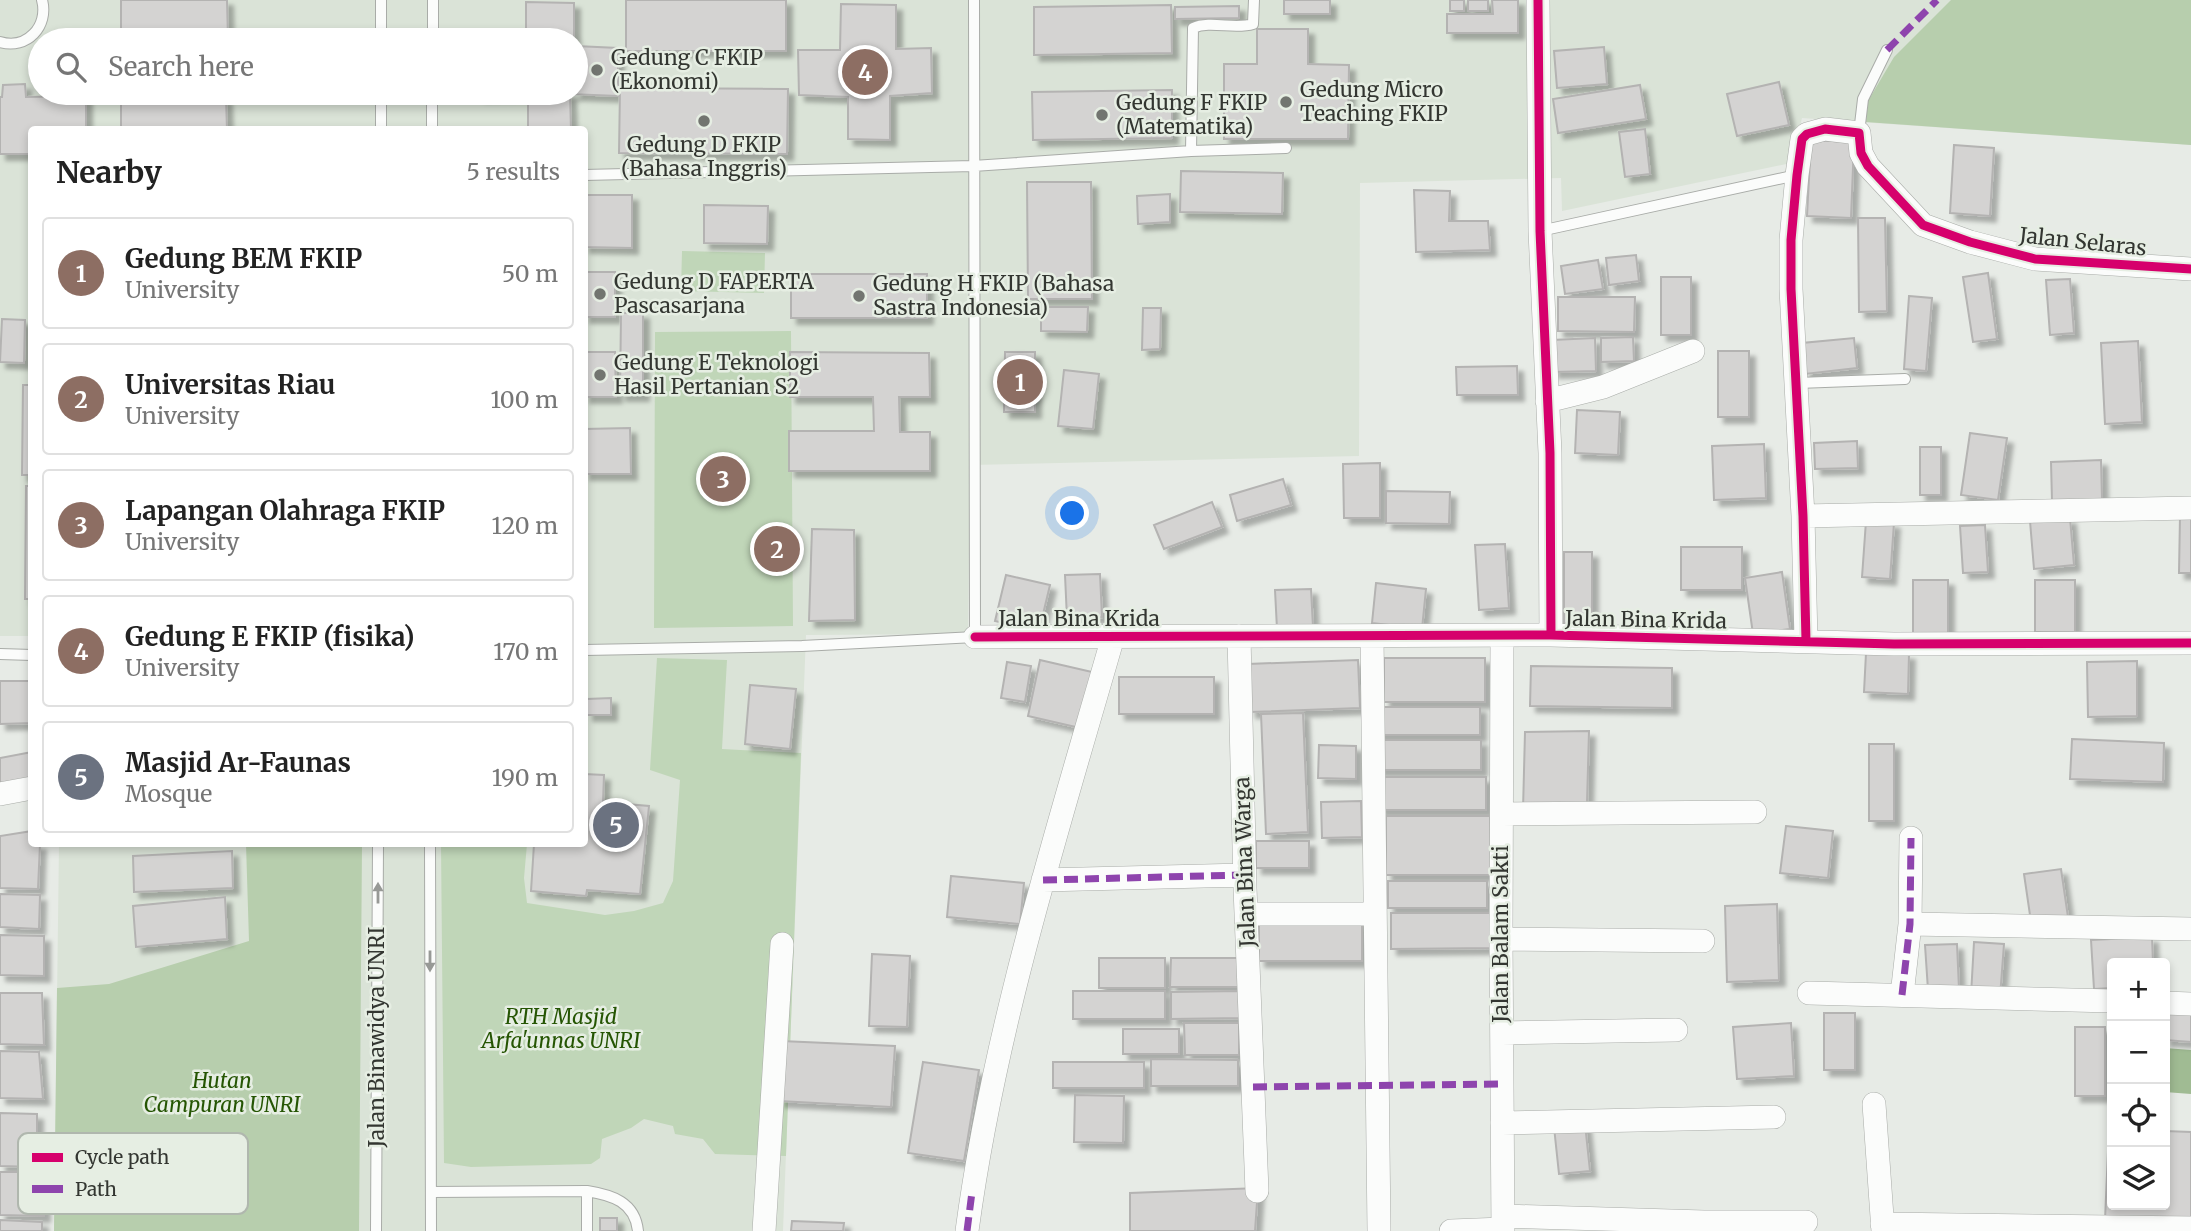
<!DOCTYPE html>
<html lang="en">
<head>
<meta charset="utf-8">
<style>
	:root { --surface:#fff; --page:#f2f2f2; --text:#222; --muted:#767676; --line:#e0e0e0; --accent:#ea580c }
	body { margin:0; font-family:Merriweather,serif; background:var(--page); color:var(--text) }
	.controls { position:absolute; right:21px; bottom:21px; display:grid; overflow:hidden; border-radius:7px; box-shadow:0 4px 10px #0003 }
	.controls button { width:63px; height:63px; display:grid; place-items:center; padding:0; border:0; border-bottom:2px solid var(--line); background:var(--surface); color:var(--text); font:35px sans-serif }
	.you { position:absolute; left:1073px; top:514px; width:24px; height:24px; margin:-18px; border:5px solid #fff; border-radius:50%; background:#1a73e8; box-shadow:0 0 0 10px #1a73e833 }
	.badge { display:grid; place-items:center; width:46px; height:46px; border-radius:50%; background:var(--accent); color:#fff; font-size:23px; font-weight:700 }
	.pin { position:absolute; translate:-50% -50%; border:4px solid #fff; box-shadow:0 2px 7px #0006 }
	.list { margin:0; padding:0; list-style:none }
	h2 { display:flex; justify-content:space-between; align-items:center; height:91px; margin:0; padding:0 28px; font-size:30px }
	h2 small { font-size:23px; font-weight:400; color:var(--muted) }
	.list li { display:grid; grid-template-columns:46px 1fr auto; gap:21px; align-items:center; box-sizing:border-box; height:112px; margin:0 14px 14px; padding:0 14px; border:2px solid var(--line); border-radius:7px }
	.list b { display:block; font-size:26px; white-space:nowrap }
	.list p { margin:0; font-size:23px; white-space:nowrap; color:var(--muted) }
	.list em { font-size:23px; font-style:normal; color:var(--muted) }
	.icon { flex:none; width:38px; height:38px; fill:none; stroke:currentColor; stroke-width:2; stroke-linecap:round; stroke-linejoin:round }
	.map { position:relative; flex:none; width:2191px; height:1231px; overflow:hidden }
	.search { position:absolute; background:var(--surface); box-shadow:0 4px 10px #0003; left:28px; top:28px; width:560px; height:77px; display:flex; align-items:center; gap:18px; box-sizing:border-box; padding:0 24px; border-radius:38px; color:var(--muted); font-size:26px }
	.panel { position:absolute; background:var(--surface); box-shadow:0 4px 10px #0003; left:28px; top:126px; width:560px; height:721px; border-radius:7px }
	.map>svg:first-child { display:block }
</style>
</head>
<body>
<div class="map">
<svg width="2191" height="1231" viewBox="0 0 2191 1231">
	<defs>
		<filter id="shadow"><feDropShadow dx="6" dy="6" stdDeviation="2" flood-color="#0004"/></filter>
	</defs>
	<rect width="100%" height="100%" fill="#e7ebe6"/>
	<path fill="#dae3d7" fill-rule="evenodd" d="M0 0H2191V145L1802 118 1791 163 1562 211 1561 178 1360 183 1359 456 970 465 968 634 806 635 783 1231H54L59 844H584V130H32L31 636H0ZM40 40H576V93H40Z"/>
	<path fill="#c0d6b8" d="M682 251 765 253 764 293 681 291Z
		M791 331 793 626 654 628 655 332Z
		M657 658 727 660 722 749 801 753 786 1156 715 1154 703 1139 675 1134 673 1126 644 1119 631 1128 602 1139 600 1158 591 1164 471 1167 444 1163 441 844H527L524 878 527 903 605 915 634 911 663 903 673 881 680 780 650 770Z"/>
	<path fill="#b7cead" d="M1951 0H2191V145L1866 122 1868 101 1894 57Z
		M246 844H362L359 1231H54L57 988 109 984 249 941Z"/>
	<path fill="#a0bb93" d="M2165 1048 2191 1050V1094L2165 1092Z"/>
	<path fill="#d4d3d2" stroke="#b4b3b2" stroke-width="2" filter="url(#shadow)" d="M121 0H227L228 40H121Z
		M626 0H786V51H626Z
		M1284 0H1330V14H1284Z
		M1450 0H1464V11H1450Z
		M1468 0H1488V11H1468Z
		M1492 0H1518V33H1447V14H1493Z
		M526 2 574 3V40H526Z
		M841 4 896 5V49L931 48 932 93 890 96V140L848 139V97L799 95 798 50H840Z
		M1171 5 1172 53 1034 55V7Z
		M1239 6V18L1175 19V7Z
		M1257 29H1308V64L1349 65 1348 139H1224V64H1257Z
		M576 46 618 48V96L570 94 571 130H528V95L479 96V93H576Z
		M1604 47 1607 84 1557 88 1554 51Z
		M1779 82 1789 125 1737 136 1727 94Z
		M25 84 26 97 86 96V130H32V154H0V97H2L3 85Z
		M1640 85 1646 119 1558 133 1553 99Z
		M620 88 788 89 787 154 619 153Z
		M1172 90V138L1033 140 1032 92Z
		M121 98H226L227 130H121Z
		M1645 129 1650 174 1625 177 1619 132Z
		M1811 140 1854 142 1851 218 1807 216Z
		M1954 145 1994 148 1990 216 1950 213Z
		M1181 171 1283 173 1282 214 1180 212Z
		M1027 182H1091L1092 299H1028Z
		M1414 190 1450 191 1449 221H1488L1490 250 1416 252Z
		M1170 194V222L1138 224 1137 196Z
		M584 195H632V248L584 247Z
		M704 205 768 206 767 244 704 243Z
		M1858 218H1885L1887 311 1859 312Z
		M1636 255 1639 281 1609 285 1606 258Z
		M1598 260 1603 289 1565 294 1561 266Z
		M584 272H615V317H584Z
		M1988 273 1997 339 1973 342 1963 277Z
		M791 274H927V318H791Z
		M1661 277H1691V335H1661Z
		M2070 279 2074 333 2050 335 2046 280Z
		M1909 296 1932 298 1926 371 1904 369Z
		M1558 297H1635L1634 332 1558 331Z
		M1041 307H1088L1087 332 1041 331Z
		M1143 308H1161L1160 349 1142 350Z
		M621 313H643V395H620Z
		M2 319 25 320 24 363 0 362Z
		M1633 337 1634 361 1601 362V338Z
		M1595 338 1596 371 1553 372 1552 340Z
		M1854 338 1857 368 1805 374 1802 343Z
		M2138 341 2142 422 2105 424 2101 343Z
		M1718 351H1749V417H1718Z
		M584 352H615L616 397H584Z
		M790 352 929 353 930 397H899L900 432H930V471H789V431H874L873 397H790Z
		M1005 352H1035V412H1004Z
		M1517 366 1518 395H1457L1456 367Z
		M1064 370 1099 374 1093 429 1058 426Z
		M23 385H32V475H22Z
		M1577 410 1620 412 1618 455 1575 453Z
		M630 428 631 474H584V429Z
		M1970 433 2007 438 1998 500 1961 495Z
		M1857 441 1858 468 1815 469 1814 443Z
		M1764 444 1766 498 1714 500 1712 446Z
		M1920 447H1941V495H1920Z
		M2101 460 2102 499 2052 501 2051 462Z
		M1380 463V518H1344L1343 464Z
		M1283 479 1291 505 1237 521 1230 495Z
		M26 486H32V599H25Z
		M1386 491 1450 492 1449 524 1386 523Z
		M1212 502 1222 527 1164 549 1154 525Z
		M2180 516H2191V573H2179Z
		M2070 518 2074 565 2034 569 2030 521Z
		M1866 521 1894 523 1890 579 1862 577Z
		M1985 525 1988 572 1963 573 1960 526Z
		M812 529 854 530 855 620 809 621Z
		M1505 544 1509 608 1479 610 1475 545Z
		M1681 547H1742V590H1681Z
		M1564 552H1592V623H1564Z
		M1782 572 1790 629 1753 634 1745 578Z
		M1100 574 1102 617 1067 619 1065 575Z
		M1006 575 1050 585 1039 631 995 621Z
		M1913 580H1948V634H1913Z
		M2035 580H2075V632H2035Z
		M1376 583 1426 589 1422 629 1372 623Z
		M1311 589 1313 627 1277 629 1275 590Z
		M1866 653 1909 654 1908 694 1864 692Z
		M1384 658H1485V702H1384Z
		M1040 660 1092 672 1080 728 1028 716Z
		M1358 660 1360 708 1250 712 1248 664Z
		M2137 661V716L2088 717 2087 662Z
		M1007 662 1031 666 1025 702 1001 698Z
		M1531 666 1672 668V708L1530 706Z
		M1119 677H1214V714H1119Z
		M0 681H32V723L0 724Z
		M750 685 796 689 790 749 745 744Z
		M611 698V715H587V699Z
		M1376 707H1480V735H1376Z
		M1303 713 1308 832 1266 834 1261 714Z
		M1589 731 1587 803 1523 810 1525 732Z
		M2072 739 2164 743 2163 782 2070 779Z
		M1377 740H1481V770H1377Z
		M1869 744H1894V821H1869Z
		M1319 745 1356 746V779L1318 778Z
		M32 752V778L0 784V758Z
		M584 774 604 775 603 802 649 806 640 894 587 890 586 896 531 891 534 844H584Z
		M1378 777H1486V810H1378Z
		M1361 801 1362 837 1322 838 1321 802Z
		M1386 816H1490V875H1386Z
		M1786 826 1833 831 1828 878 1780 873Z
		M32 831V844H40L38 889 0 888V836Z
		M1256 841H1309V868H1256Z
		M232 851 233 888 134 892 133 856Z
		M2061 869 2068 917 2031 922 2024 874Z
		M951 876 1024 883 1020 924 947 917Z
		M1388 881H1487V908H1388Z
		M0 894 40 895 39 929 0 927Z
		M225 897 227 939 136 947 133 906Z
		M1777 904 1779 980 1727 982 1725 906Z
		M1391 913H1492V948L1391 949Z
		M1259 919H1362V961H1259Z
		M0 935 44 936V976L0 975Z
		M2152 937 2153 963H2112V988L2094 989 2091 940Z
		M1974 942 2004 944 2000 997 1971 995Z
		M1957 944 1959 989 1928 990 1925 945Z
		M872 954 910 956 907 1027 869 1026Z
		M1099 958H1165V988H1099Z
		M1171 958H1241V987H1170Z
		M1073 991H1165V1019H1073Z
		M1241 991V1018L1171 1019V992Z
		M0 993H42L44 1045 0 1044Z
		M2165 1009 2191 1010V1042L2165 1040Z
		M1824 1013H1855V1070H1824Z
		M1184 1023H1239V1055H1185Z
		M1791 1023 1794 1076 1737 1079 1733 1027Z
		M2075 1027H2105V1096H2075Z
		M1123 1029H1179V1054H1123Z
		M781 1041 895 1046 891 1107 779 1101Z
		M0 1051 39 1052 43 1099 0 1098Z
		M1151 1059 1238 1060V1086H1151Z
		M923 1062 979 1070 964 1161 908 1153Z
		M1053 1062H1144V1088H1053Z
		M1075 1095 1124 1096 1123 1143 1074 1142Z
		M0 1113 37 1114V1167L0 1166Z
		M1585 1124 1590 1171 1559 1174 1554 1127Z
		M2109 1128H2112V1205H2165V1131L2191 1132V1224L2105 1220Z
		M0 1172H44V1216L0 1215Z
		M1258 1188 1255 1231H1130V1193Z
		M600 1218H617V1231H600Z
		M0 1220 42 1222V1231H0Z
		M792 1221 844 1223 843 1231H791Z"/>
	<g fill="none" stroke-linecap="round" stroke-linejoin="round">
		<defs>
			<path id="lane" d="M381 40V0
				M433 40V0
				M0 42C27 50 49 26 42 0
				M381 130V93
				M432 130V93
				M1859 133 1863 99 1887 50
				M1191 151 1193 28C1211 20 1234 30 1253 24L1254 0
				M584 175 973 166 1191 151 1286 148
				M1540 231 1797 175
				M1798 383 1905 379
				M584 650 802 646 975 637 974 0
				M0 654 32 655
				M430 844 431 1231
				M587 1191V1231
				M431 1192 587 1191C612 1195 635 1202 638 1231
				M376 1231 378 844"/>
			<path id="street" d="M1538 0 1540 231 1550 453 1551 635
				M1547 401 1603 387 1693 351
				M1803 516 2191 508
				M1239 636 1245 888 1257 1191
				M1502 636 1501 939 1503 1231
				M975 637 1551 635 1894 644 2191 643
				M1372 637 1379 1231
				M1806 641 1803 516 1791 289V240L1797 175 1802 139 1807 134 1825 129 1859 133 1861 153 1868 166 1923 225 1970 242 2035 259 2191 269
				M0 794 32 788
				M1502 814 1755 812
				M1043 880 1244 875
				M1246 914H1375
				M1910 924 2191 929
				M1501 939 1703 941
				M1809 993 2112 1001
				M1902 995 1910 924 1911 838
				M2165 1003 2191 1004
				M1502 1033 1676 1030
				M1874 1104 1883 1231
				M1502 1123 1774 1117
				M1503 1216 1704 1222V1231
				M1704 1222H1806
				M1882 1224 2191 1228
				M764 1231 782 944
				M967 1231C994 1029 1057 832 1113 637
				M1451 1231 1503 1229"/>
		</defs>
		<use href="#lane" stroke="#a9aca8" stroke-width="12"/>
		<use href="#street" stroke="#a9aca8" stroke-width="24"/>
		<use href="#lane" stroke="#fbfcfb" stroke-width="10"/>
		<use href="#street" stroke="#fbfcfb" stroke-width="23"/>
		<path stroke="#8e44ad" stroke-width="7" stroke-dasharray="14 7" stroke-linecap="butt" d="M1887 50 1937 0
			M1043 880 1244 875
			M1902 995 1910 924 1911 838
			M1253 1087 1502 1084
			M967 1231 972 1192"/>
		<defs>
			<path id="cycleway" d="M1538 0 1540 231 1550 453 1551 635
				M975 637 1551 635 1894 644 2191 643
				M1806 641 1803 516 1791 289V240L1797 175 1802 139 1807 134 1825 129 1859 133 1861 153 1868 166 1923 225 1970 242 2035 259 2191 269"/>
		</defs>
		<use href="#cycleway" stroke="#e6eee3" stroke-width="13"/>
		<use href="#cycleway" stroke="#d6006c" stroke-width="9"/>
	</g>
	<defs><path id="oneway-solid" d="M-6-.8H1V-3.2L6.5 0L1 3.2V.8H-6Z" transform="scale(1.75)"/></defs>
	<g fill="#979996">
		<use href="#oneway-solid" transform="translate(378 893) rotate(-90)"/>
		<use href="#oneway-solid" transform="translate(430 961) rotate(90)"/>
	</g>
	<g fill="#727570" stroke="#e6eee3" stroke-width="2.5">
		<circle cx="597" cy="70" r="7"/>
		<circle cx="1286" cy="102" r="7"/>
		<circle cx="1102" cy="115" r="7"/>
		<circle cx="704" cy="121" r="7"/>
		<circle cx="600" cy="294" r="7"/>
		<circle cx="859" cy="296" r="7"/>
		<circle cx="600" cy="375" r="7"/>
	</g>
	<g text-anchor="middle" stroke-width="5" stroke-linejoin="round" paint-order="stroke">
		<g font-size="21" fill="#333631" stroke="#e6eee3" text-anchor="start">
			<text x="611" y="65">Gedung C FKIP<tspan x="611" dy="24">(Ekonomi)</tspan></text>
			<text x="1300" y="97">Gedung Micro<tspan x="1300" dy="24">Teaching FKIP</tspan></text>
			<text x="1116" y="110">Gedung F FKIP<tspan x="1116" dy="24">(Matematika)</tspan></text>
			<text x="704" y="152" text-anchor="middle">Gedung D FKIP<tspan x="704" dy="24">(Bahasa Inggris)</tspan></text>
			<text x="614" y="289">Gedung D FAPERTA<tspan x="614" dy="24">Pascasarjana</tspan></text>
			<text x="873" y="291">Gedung H FKIP (Bahasa<tspan x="873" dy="24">Sastra Indonesia)</tspan></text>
			<text x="614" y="370">Gedung E Teknologi<tspan x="614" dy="24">Hasil Pertanian S2</tspan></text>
		</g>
		<g font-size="21" fill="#333631" stroke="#e6eee3">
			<text transform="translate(2083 242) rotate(6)" y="7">Jalan Selaras</text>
			<text x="1079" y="626">Jalan Bina Krida</text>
			<text transform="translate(1646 620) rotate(1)" y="7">Jalan Bina Krida</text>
			<text transform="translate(1245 862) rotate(-92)" y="7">Jalan Bina Warga</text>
			<text transform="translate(1501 934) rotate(-90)" y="7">Jalan Balam Sakti</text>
			<text transform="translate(377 1037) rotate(-90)" y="7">Jalan Binawidya UNRI</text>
		</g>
		<g font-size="21" font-style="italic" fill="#255503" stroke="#e6eee3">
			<text x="561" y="1024">RTH Masjid<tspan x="561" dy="24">Arfa'unnas UNRI</tspan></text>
			<text x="222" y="1088">Hutan<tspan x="222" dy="24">Campuran UNRI</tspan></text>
		</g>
	</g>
	<rect x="18" y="1133" width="230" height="81" rx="10" fill="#e6eee3" stroke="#b0b7ae" stroke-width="2"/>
	<rect x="32" y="1153" width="31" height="9" fill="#d6006c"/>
	<rect x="32" y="1185" width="31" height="8" fill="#8e44ad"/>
	<g font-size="19" fill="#333631">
		<text x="75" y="1164">Cycle path</text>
		<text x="75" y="1196">Path</text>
	</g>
</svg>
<div class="controls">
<button>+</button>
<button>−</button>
<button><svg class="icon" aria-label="locate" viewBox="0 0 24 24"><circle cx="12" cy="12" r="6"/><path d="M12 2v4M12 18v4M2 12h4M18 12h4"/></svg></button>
<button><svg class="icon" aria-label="layers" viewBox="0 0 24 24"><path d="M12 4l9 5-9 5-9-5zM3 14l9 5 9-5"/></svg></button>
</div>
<div class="you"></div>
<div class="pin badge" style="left:1020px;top:382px;background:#8d6e63">1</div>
<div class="pin badge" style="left:777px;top:549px;background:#8d6e63">2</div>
<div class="pin badge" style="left:723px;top:479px;background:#8d6e63">3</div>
<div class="pin badge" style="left:865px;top:72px;background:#8d6e63">4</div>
<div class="pin badge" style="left:616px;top:825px;background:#6b7280">5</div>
<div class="search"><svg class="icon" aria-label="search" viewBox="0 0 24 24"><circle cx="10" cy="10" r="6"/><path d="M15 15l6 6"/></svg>Search here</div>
<section class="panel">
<h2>Nearby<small>5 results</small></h2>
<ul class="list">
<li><span class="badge" style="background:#8d6e63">1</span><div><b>Gedung BEM FKIP</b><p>University</p></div><em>50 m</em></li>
<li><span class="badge" style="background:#8d6e63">2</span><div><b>Universitas Riau</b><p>University</p></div><em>100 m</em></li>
<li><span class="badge" style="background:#8d6e63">3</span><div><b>Lapangan Olahraga FKIP</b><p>University</p></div><em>120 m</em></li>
<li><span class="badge" style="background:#8d6e63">4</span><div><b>Gedung E FKIP (fisika)</b><p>University</p></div><em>170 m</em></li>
<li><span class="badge" style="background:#6b7280">5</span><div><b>Masjid Ar-Faunas</b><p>Mosque</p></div><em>190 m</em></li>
</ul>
</section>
</div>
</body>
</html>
